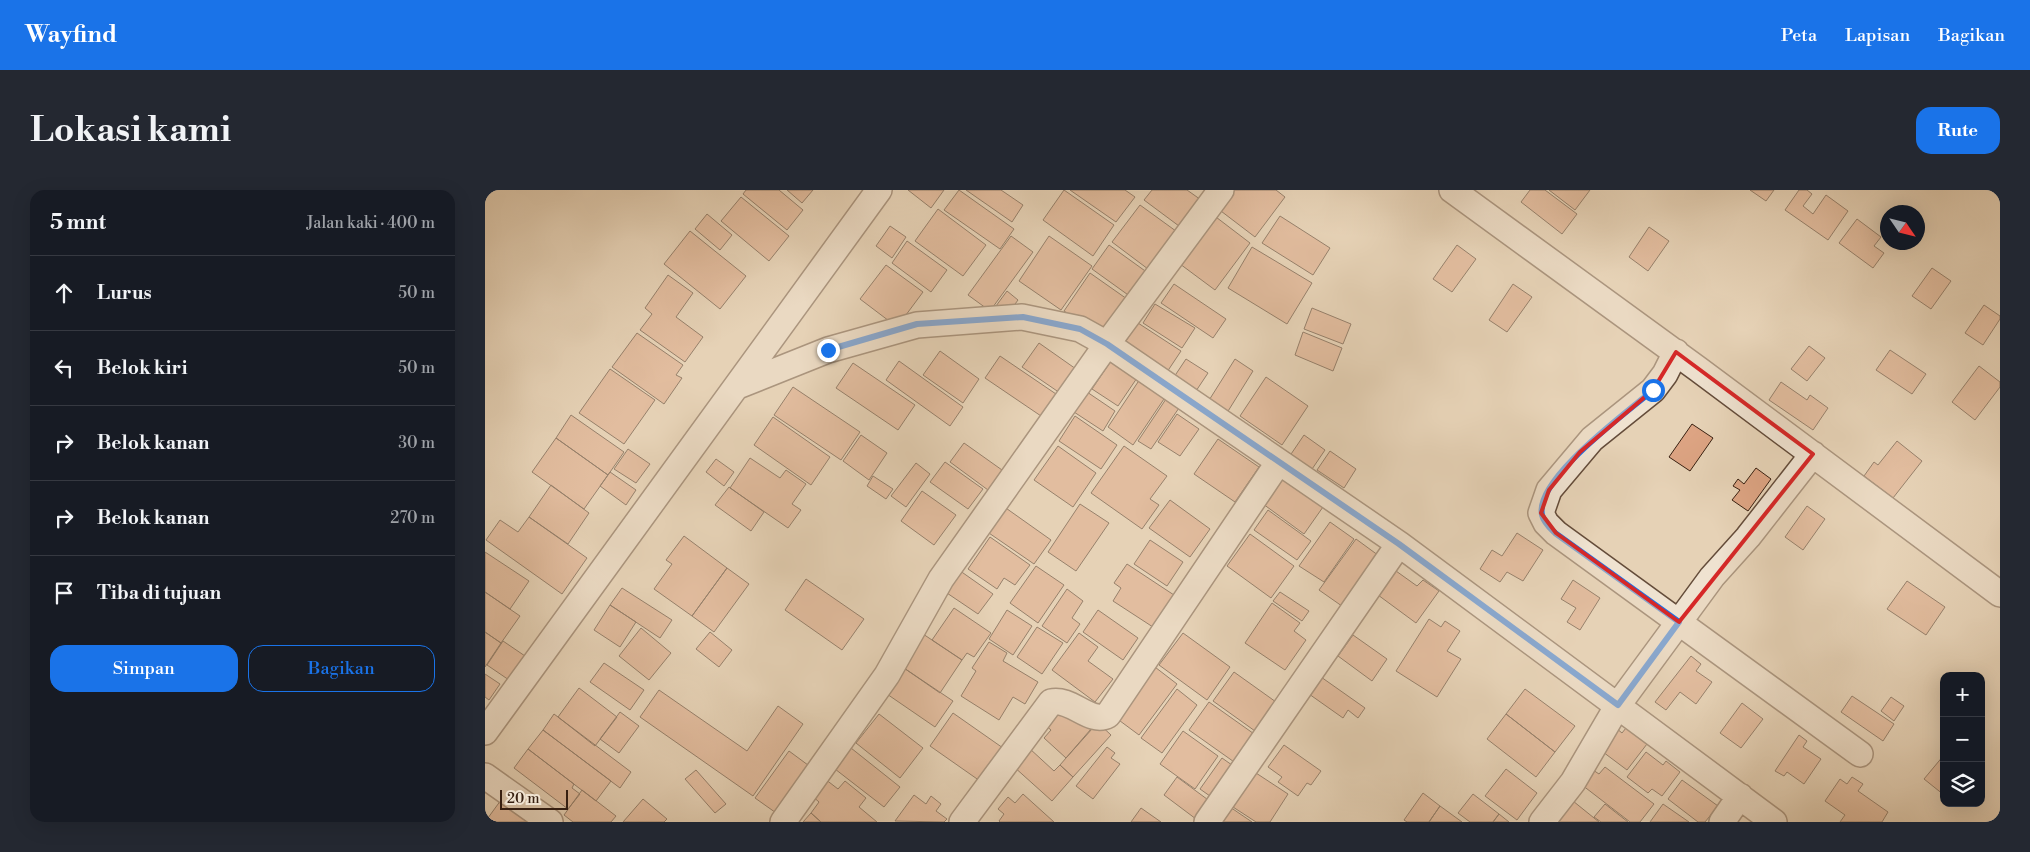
<!DOCTYPE html>
<html lang="id">
<head>
<meta charset="utf-8">
<style>
	:root { --surface:#171b24; --page:#242831; --text:#f1f3f6; --muted:#9ea1a6; --line:#363941; --accent:#1a73e8 }
	body { margin:0; font-family:"Libre Bodoni",serif; background:var(--page); color:var(--text) }
	.controls { position:absolute; right:15px; bottom:15px; display:grid; overflow:hidden; border-radius:10px; box-shadow:0 5px 20px #0002 }
	.controls button { width:45px; height:45px; display:grid; place-items:center; padding:0; border:0; border-bottom:1px solid var(--line); background:var(--surface); color:var(--text); font:25px sans-serif }
	.compass { position:absolute; left:1395px; top:15px; width:45px; height:45px; border-radius:50%; background:var(--surface); box-shadow:0 5px 20px #0002; rotate:125deg }
	.scale { position:absolute; left:15px; bottom:12px; width:68px; box-sizing:border-box; padding-left:5px; border:2px solid #382011; border-top:0; font-size:14px; line-height:18px; white-space:nowrap; color:#382011; -webkit-text-stroke:4px #efe2d0; paint-order:stroke }
	.stop { position:absolute; width:15px; height:15px; margin:-11px; border:4px solid #1a73e8; border-radius:50%; background:#fff }
	.stop.end { background:#1a73e8; border-color:#fff; box-shadow:0 1px 5px #0008 }
	.list { margin:0; padding:0; list-style:none }
	h2 { display:flex; justify-content:space-between; align-items:center; height:65px; margin:0; padding:0 20px; font-size:21px }
	h2 small { font-size:16px; font-weight:400; color:var(--muted) }
	.list li { display:grid; grid-template-columns:32px 1fr auto; gap:15px; align-items:center; box-sizing:border-box; height:75px; padding:0 20px; border-top:1px solid var(--line) }
	.list b { display:block; font-size:19px; white-space:nowrap }
	.list em { font-size:16px; font-style:normal; color:var(--muted) }
	.actions { display:flex; gap:10px; padding:15px 20px }
	.actions a { flex:1; padding:11px 0; border:1px solid var(--accent); border-radius:15px; text-align:center; font-size:18px; color:var(--accent) }
	.actions .main { background:var(--accent); color:#fff }
	.icon { flex:none; width:28px; height:28px; fill:none; stroke:currentColor; stroke-width:2; stroke-linecap:round; stroke-linejoin:round }
	.map { position:relative; flex:none; width:1515px; height:632px; overflow:hidden; border-radius:15px }
	header { display:flex; align-items:center; gap:30px; box-sizing:border-box; height:70px; padding:0 25px; background:var(--accent); color:#fff }
	header strong { font-size:24px }
	nav { display:flex; gap:28px; margin-inline-start:auto; font-size:18px }
	.intro { display:flex; align-items:center; justify-content:space-between; box-sizing:border-box; height:120px; padding:0 30px }
	h1 { margin:0; font-size:35px }
	.button { padding:12px 22px; border-radius:15px; background:var(--accent); color:#fff; font-size:18px; font-weight:700 }
	main { display:flex; gap:30px; padding:0 30px }
	aside { flex:1; background:var(--surface); border-radius:15px; box-shadow:0 5px 20px #0002 }
	.map>svg:first-child { display:block }
</style>
</head>
<body>
<header>
<strong>Wayfind</strong>
<nav><a>Peta</a><a>Lapisan</a><a>Bagikan</a></nav>
</header>
<div class="intro"><h1>Lokasi kami</h1><a class="button">Rute</a></div>
<main>
<aside>
<h2>5 mnt<small>Jalan kaki · 400 m</small></h2>
<ul class="list">
<li><svg class="icon" aria-label="ahead" viewBox="0 0 24 24"><path d="M12 20V5M6 11l6-6 6 6"/></svg><div><b>Lurus</b></div><em>50 m</em></li>
<li><svg class="icon" aria-label="left" viewBox="0 0 24 24"><path d="M17 20v-9H6M10 6l-5 5 5 5"/></svg><div><b>Belok kiri</b></div><em>50 m</em></li>
<li><svg class="icon" aria-label="right" viewBox="0 0 24 24"><path d="M7 20v-9h11M14 6l5 5-5 5"/></svg><div><b>Belok kanan</b></div><em>30 m</em></li>
<li><svg class="icon" aria-label="right" viewBox="0 0 24 24"><path d="M7 20v-9h11M14 6l5 5-5 5"/></svg><div><b>Belok kanan</b></div><em>270 m</em></li>
<li><svg class="icon" aria-label="arrive" viewBox="0 0 24 24"><path d="M6 21V4h12l-3 4 3 4H6"/></svg><div><b>Tiba di tujuan</b></div></li>
</ul>
<div class="actions"><a class="main">Simpan</a><a>Bagikan</a></div>
</aside>
<div class="map">
<svg width="1515" height="632" viewBox="0 0 1515 632">
	<rect width="100%" height="100%" fill="#e6d2b6"/>
	<filter id="stains"><feTurbulence type="fractalNoise" baseFrequency=".004" numOctaves="4"/><feColorMatrix values="0 0 0 0 .2 0 0 0 0 .09 0 0 0 0 .02 0 0 0 .5 -.17"/></filter>
	<radialGradient id="worn" r=".72"><stop offset=".6" stop-color="#630" stop-opacity="0"/><stop offset="1" stop-color="#630" stop-opacity=".3"/></radialGradient>
	<path fill="#dda483" stroke="#382011" d="M261 0H294L318 20 302 40 258 4Z
		M302 0H328L317 13Z
		M423 0H459L446 18Z
		M474 0 529 39 515 59 459 20Z
		M481 0H516L538 15 527 32Z
		M579 0 629 35 608 66 558 30Z
		M585 0H640L650 7 631 32Z
		M667 0H702L719 12 698 39 659 10Z
		M745 0H791L800 7 770 47 732 18Z
		M1045 0H1060L1092 24 1077 44 1036 12Z
		M1064 0H1105L1090 20Z
		M1265 0H1289L1281 11Z
		M1314 0H1322L1327 4 1318 16 1328 24 1341 5 1363 21 1343 50 1300 20Z
		M256 7 304 46 284 71 236 31Z
		M655 15 695 44 667 82 627 52Z
		M453 19 501 55 478 86 430 51Z
		M222 24 247 45 235 60 210 39Z
		M727 24 765 53 730 100 691 71Z
		M795 26 845 58 828 85 777 53Z
		M1372 29 1396 47 1389 56 1399 63 1388 78 1354 53Z
		M405 36 421 47 407 68 391 56Z
		M1164 37 1184 51 1163 81 1144 67Z
		M205 41 261 86 235 119 179 74Z
		M526 46 548 62 505 121 483 105Z
		M564 46 607 76 576 120 534 91Z
		M422 51 462 80 446 102 407 73Z
		M624 55 663 83 646 107 607 79Z
		M972 55 991 69 967 102 948 89Z
		M767 57 827 93 802 134 743 98Z
		M401 75 438 102 412 137 375 109Z
		M1447 78 1466 91 1446 119 1427 106Z
		M605 83 642 109 616 147 579 121Z
		M183 85 208 103 191 127 218 147 200 172 155 140 167 124 160 118Z
		M689 94 741 129 728 148 676 113Z
		M1028 94 1047 107 1022 142 1004 130Z
		M522 101 533 110 522 125 511 116Z
		M670 114 710 138 697 158 658 133Z
		M1499 115 1515 126V129L1498 155 1480 143Z
		M827 118 866 134 858 154 819 139Z
		M653 133 696 161 678 188 635 160Z
		M818 142 857 158 848 181 810 165Z
		M152 143 198 175 191 185 197 188 179 214 127 177Z
		M554 153 591 179 575 203 537 177Z
		M1324 156 1340 168 1322 191 1306 179Z
		M1405 160 1441 184 1427 204 1391 180Z
		M455 161 494 189 478 213 438 185Z
		M515 166 571 204 556 226 500 188Z
		M701 169 723 183 709 204 687 190Z
		M750 169 768 181 740 226 721 215Z
		M414 171 478 217 465 236 401 190Z
		M626 171 652 188 633 216 607 199Z
		M368 173 430 215 413 240 351 198Z
		M1494 176 1515 192V197L1490 230 1467 212Z
		M125 179 170 210 139 254 94 223Z
		M657 186 683 203 648 255 623 237Z
		M781 187 823 216 797 255 755 226Z
		M1296 192 1322 210 1325 205 1343 218 1328 240 1284 210Z
		M308 197 375 242 356 270 289 225Z
		M602 202 630 221 618 241 589 222Z
		M683 206 696 215 666 259 653 251Z
		M692 224 714 239 695 266 673 252Z
		M86 225 139 262 123 285 71 248Z
		M590 226 632 255 616 279 574 251Z
		M288 227 345 267 326 295 269 255Z
		M1207 234 1228 248 1205 281 1184 267Z
		M376 245 402 263 384 290 358 271Z
		M819 245 840 260 823 285 802 270Z
		M71 248 123 285 99 319 47 282Z
		M733 249 774 277 750 312 709 284Z
		M1412 251 1437 271 1408 308 1379 286 1389 272 1393 275Z
		M479 253 517 280 503 300 465 272Z
		M573 256 611 283 588 317 549 290Z
		M639 256 682 286 665 309 674 315 657 339 606 303Z
		M143 259 165 274 151 293 129 279Z
		M845 261 871 279 859 298 832 280Z
		M265 268 295 288 301 280 321 294 307 314 316 320 303 338 245 298Z
		M231 269 249 282 239 296 221 282Z
		M460 272 498 299 483 319 445 292Z
		M431 273 445 284 421 317 406 306Z
		M1271 278 1286 289 1263 321 1247 310 1255 300 1248 296 1253 289 1259 294Z
		M125 282 151 300 141 315 115 296Z
		M794 284 838 317 819 344 774 311Z
		M388 286 408 299 401 309 382 296Z
		M66 295 104 323 83 354 44 327Z
		M244 297 279 322 266 341 230 315Z
		M437 301 471 325 449 355 416 331Z
		M685 310 725 339 705 367 664 338Z
		M595 314 624 333 591 381 563 362Z
		M518 316 566 350 549 374 501 341Z
		M1322 316 1340 329 1318 360 1300 347Z
		M783 320 826 351 812 370 769 340Z
		M44 327 102 368 77 404 1 350 15 330 33 342Z
		M845 332 869 349 839 392 814 376Z
		M1032 343 1058 360 1038 391 1022 382 1015 392 995 379 1007 360 1017 366Z
		M765 344 809 376 786 408 742 376Z
		M199 346 242 378 207 426 169 399 187 374 181 370Z
		M505 347 545 375 530 395 519 388 512 399 483 379Z
		M871 349 901 371 864 421 834 400Z
		M665 350 698 372 682 396 649 374Z
		M0 362 44 391 25 419 0 402Z
		M642 374 692 407 671 439 628 411 636 398 629 393Z
		M551 376 579 395 553 433 525 413Z
		M242 378 264 394 229 442 207 426Z
		M471 378 508 404 493 424 456 399Z
		M911 381 932 396 938 390 954 401 931 433 893 405Z
		M321 389 379 429 357 460 300 420Z
		M1088 390 1115 408 1095 440 1082 432 1091 418 1076 409Z
		M1422 391 1460 417 1441 445 1402 419Z
		M137 398 187 430 175 448 125 415Z
		M582 399 598 411 587 428 595 434 582 453 557 436Z
		M0 402 35 426 16 453 0 442Z
		M795 402 824 421 817 431 788 411Z
		M787 413 815 433 809 441 821 450 800 480 760 453Z
		M125 415 151 432 135 457 109 440Z
		M469 418 506 443 489 467 482 463 477 470 447 450Z
		M522 420 547 436 528 465 504 449Z
		M613 420 653 448 638 470 598 442Z
		M944 429 956 437 960 431 975 441 962 461 976 469 952 507 911 481Z
		M552 437 578 453 557 484 532 467Z
		M156 438 186 463 164 490 134 466Z
		M0 442 16 453 0 477Z
		M225 442 247 460 234 477 211 459Z
		M594 443 613 457 603 471 628 489 610 512 567 480Z
		M698 443 745 477 722 510 674 475Z
		M438 444 477 470 455 503 416 476Z
		M868 445 902 469 887 491 853 466Z
		M18 451 40 466 24 490 2 475Z
		M504 452 522 463 518 471 553 492 540 514 528 507 514 530 476 506 491 481 487 478Z
		M1206 466 1216 474 1211 481 1227 492 1211 514 1195 502 1181 520 1170 512Z
		M119 473 159 500 145 520 105 492Z
		M666 474 692 494 654 545 627 525Z
		M416 476 468 511 450 537 399 502Z
		M749 482 791 512 770 541 728 511Z
		M0 484 15 494 4 510 0 507Z
		M836 487 880 518 873 528 863 520 858 528 824 504Z
		M94 498 132 527 110 556 73 527Z
		M692 499 712 515 677 563 656 548Z
		M1040 499 1090 536 1070 562 1021 524Z
		M174 500 262 561 293 516 318 534 268 606 155 527Z
		M1367 506 1409 534 1398 551 1356 522Z
		M1406 507 1419 516 1409 531 1396 521Z
		M724 512 772 546 752 574 704 540Z
		M1257 513 1278 529 1256 558 1235 543Z
		M575 519 587 530 592 525 607 539 581 568 559 548 566 540 560 535Z
		M135 522 154 536 134 563 115 549Z
		M468 523 518 558 495 591 445 556Z
		M69 524 146 582 135 598 58 540Z
		M394 524 438 558 415 588 371 553Z
		M1021 524 1070 562 1051 587 1002 549Z
		M612 532 626 545 588 587 575 575Z
		M1131 538 1137 543 1141 538 1162 554 1142 580 1114 559Z
		M58 540 126 591 111 611 43 559Z
		M698 541 733 566 710 599 675 574Z
		M1314 545 1322 551 1318 557 1336 569 1319 594 1302 582 1299 586 1290 581Z
		M799 555 836 581 826 595 822 593 813 606 793 592 797 587 783 577Z
		M622 557 630 563 626 568 635 574 608 609 591 596Z
		M366 558 415 597 399 617 350 579Z
		M544 558 569 581 575 575 588 587 567 611 528 576Z
		M43 559 89 594 87 598 95 604 83 619 29 578Z
		M304 561 327 578 294 625 270 608Z
		M1161 562 1178 575 1181 571 1195 582 1177 606 1167 599 1163 603 1142 587Z
		M1459 565V605L1439 589Z
		M737 568 754 580 732 611 715 599Z
		M1120 577 1169 614 1155 632H1145L1097 595 1108 580 1114 584Z
		M1021 579 1052 603 1032 630 1000 606Z
		M211 580 241 614 230 623 200 589Z
		M771 583 803 604 785 632H771L748 617Z
		M692 587 730 615 715 632 679 605Z
		M1367 587 1378 594 1373 601 1403 622 1397 632H1355L1360 625 1340 611 1355 589 1362 594Z
		M340 589 353 599 360 591 381 608 374 617 392 632H336L326 623 334 612 326 605Z
		M1197 590 1233 616 1220 632H1213L1183 609Z
		M97 600 131 626 126 632H88L79 625Z
		M938 603 955 616 944 632H922L919 630Z
		M538 604 569 632H515L514 631 519 624 513 619 523 607 530 613Z
		M988 604 1014 624 1008 632H985L973 623Z
		M429 605 441 614 446 606 456 614 451 621 462 629 459 632 410 631Z
		M158 609 182 629 179 632H138Z
		M16 610 45 632H0Z
		M1088 611 1114 632H1071Z
		M1120 614 1143 632H1116L1109 627Z
		M1178 614 1204 632H1165Z
		M955 616 977 632H944Z
		M745 617 767 632H736Z
		M656 618 676 632H646Z
		M326 623 336 632H318Z
		M1014 624 1024 632H1008Z"/>
	<g fill="none" stroke-linecap="round" stroke-linejoin="round">
		<defs>
			<path id="minor" d="M967 0 1213 179 1515 404
				M1191 162 1180 184 1168 200 1107 249 1064 300 1056 323 1061 333 1071 343 1375 564
				M253 196 343 160 432 135 537 127 595 139 622 154 914 354 1289 632
				M0 542 394 0
				M0 586 65 632
				M298 632 402 485 456 389 622 154 736 0
				M477 632 566 512C586 507 605 535 623 525L793 273
				M722 632 914 354
				M1057 632 1088 592 1133 515 1194 432 1227 387 1263 347 1328 264
				M1237 632 1255 606"/>
		</defs>
		<use href="#minor" stroke="#644c3a" stroke-width="28"/>
		<use href="#minor" stroke="#efe2d0" stroke-width="25"/>
	</g>
	<g fill="none" stroke-linecap="round" stroke-linejoin="round">
		<path stroke="#1a73e8" stroke-width="6" d="M343 160 432 134 538 127 595 139 622 154 914 354 1133 515 1194 432 1070 343C1065 338 1059 333 1057 325 1049 289 1144 221 1168 200"/>
	</g>
	<path d="M0 0H1515V632H0ZM1191 162 1328 264 1194 432 1071 343 1056 323 1064 300 1095 262 1168 200Z" fill="#e6d2b6" fill-opacity=".55" fill-rule="evenodd"/>
	<path fill="none" stroke="#d62828" stroke-width="4" stroke-linejoin="round" d="M1191 162 1328 264 1194 432 1071 343 1056 323 1064 300 1095 262 1168 200Z"/>
	<rect width="100%" height="100%" filter="url(#stains)"/>
	<rect width="100%" height="100%" fill="url(#worn)"/>
</svg>
<div class="controls">
<button>+</button>
<button>−</button>
<button><svg class="icon" aria-label="layers" viewBox="0 0 24 24"><path d="M12 4l9 5-9 5-9-5zM3 14l9 5 9-5"/></svg></button>
</div>
<svg class="compass" viewBox="-18 -18 36 36"><path d="M0-13l5 13h-10z" fill="#e53935"/><path d="M0 13l5-13h-10z" fill="#9ea1a6"/></svg>
<div class="scale">20 m</div>
<div class="stop" style="left:1168px;top:200px"></div>
<div class="stop end" style="left:343px;top:160px"></div>
</div>
</main>
</body>
</html>
